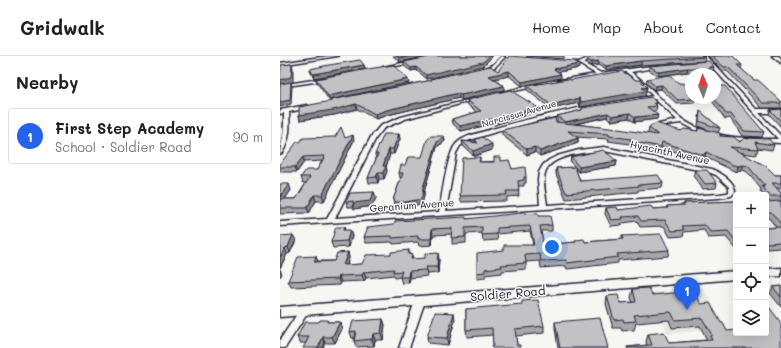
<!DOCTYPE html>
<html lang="en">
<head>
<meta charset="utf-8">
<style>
	:root { --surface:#fff; --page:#f6f6f6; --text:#202124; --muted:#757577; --line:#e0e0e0; --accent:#2563eb }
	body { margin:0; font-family:Mali,sans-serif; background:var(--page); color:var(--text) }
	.controls { position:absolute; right:12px; bottom:12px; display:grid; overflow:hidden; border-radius:4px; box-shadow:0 4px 16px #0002 }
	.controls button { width:36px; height:36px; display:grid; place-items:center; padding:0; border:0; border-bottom:1px solid var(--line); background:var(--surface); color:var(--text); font:20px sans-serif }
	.compass { position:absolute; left:405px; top:12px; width:36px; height:36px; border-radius:50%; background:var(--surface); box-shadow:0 4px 16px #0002; rotate:358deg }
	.you { position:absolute; left:272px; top:191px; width:14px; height:14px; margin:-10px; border:3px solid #fff; border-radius:50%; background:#1a73e8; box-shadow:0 0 0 6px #1a73e833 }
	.badge { display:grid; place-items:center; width:26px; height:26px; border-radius:50%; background:var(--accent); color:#fff; font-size:13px; font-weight:700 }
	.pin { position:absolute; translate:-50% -33px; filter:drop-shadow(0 1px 2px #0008) }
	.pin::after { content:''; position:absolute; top:21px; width:14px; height:12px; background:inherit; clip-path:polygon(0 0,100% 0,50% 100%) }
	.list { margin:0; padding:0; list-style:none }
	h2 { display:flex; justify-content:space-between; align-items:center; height:52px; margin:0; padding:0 16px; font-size:17px }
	h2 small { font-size:13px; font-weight:400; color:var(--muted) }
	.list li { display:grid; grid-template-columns:26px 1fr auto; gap:12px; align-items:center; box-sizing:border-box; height:56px; margin:0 8px 8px; padding:0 8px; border:1px solid var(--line); border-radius:4px }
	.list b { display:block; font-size:15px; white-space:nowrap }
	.list p { margin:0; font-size:13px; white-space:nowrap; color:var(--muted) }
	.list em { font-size:13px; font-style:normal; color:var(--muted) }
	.icon { flex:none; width:22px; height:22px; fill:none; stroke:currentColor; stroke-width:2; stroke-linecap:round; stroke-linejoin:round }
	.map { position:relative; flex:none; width:501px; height:292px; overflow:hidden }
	header { display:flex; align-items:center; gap:24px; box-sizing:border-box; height:56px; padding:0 20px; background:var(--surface); border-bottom:1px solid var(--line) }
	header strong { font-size:19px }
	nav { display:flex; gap:22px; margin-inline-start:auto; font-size:14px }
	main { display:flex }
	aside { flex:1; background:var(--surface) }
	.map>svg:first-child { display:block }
</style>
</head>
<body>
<header>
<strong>Gridwalk</strong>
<nav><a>Home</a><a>Map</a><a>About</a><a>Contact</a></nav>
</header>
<main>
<aside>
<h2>Nearby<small></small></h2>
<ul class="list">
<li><span class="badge">1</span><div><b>First Step Academy</b><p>School · Soldier Road</p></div><em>90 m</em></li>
</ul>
</aside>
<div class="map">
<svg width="501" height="292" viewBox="0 0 501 292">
	<rect width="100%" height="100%" fill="#f6f6f2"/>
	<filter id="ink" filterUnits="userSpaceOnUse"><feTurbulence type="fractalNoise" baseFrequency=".025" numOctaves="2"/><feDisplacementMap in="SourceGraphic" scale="8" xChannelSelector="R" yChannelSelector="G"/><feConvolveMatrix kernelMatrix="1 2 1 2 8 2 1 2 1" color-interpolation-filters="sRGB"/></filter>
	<g filter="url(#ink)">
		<path fill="#e6e6e4" d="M423 232 446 272 388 278 371 236Z"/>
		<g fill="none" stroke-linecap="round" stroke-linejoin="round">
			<defs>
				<path id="street" d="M48 0H58L0 9V7Z
					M222 0 225 1 215 11 203 15 201 14 213 9Z
					M312 0H317L303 7 321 17 386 8 409 7 410 8 408 9 386 10 351 16C360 23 370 31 378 40 384 46 391 54 398 60 424 82 465 83 498 83L422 0H426L476 53H501V57H479L501 80V87L475 86 446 83 416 75 401 67 379 70V68L397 64 375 43C311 51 249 65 187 85L180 90 176 97 166 155 260 149 258 124 259 116 263 109 269 104 277 100 299 94 324 91 432 113C441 117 455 125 455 136L451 140 439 142 0 170V166L47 163 91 81 100 70 121 61 196 42 198 43 125 63 104 72 96 82 55 162 159 156C162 141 167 98 176 88 184 79 201 77 212 73 265 58 318 47 373 40L359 26 346 16 278 26V24H280L316 18 299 8H287L285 7 287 6H299ZM324 95 428 116 436 119 449 131V136L447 137 439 138 267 149C266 139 262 127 265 117 270 98 308 96 324 95Z
					M132 5 134 6 133 7 105 12 103 11Z
					M46 22H48V24L0 31V29Z
					M256 28H258V30L221 38 219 37Z
					M27 49 30 51 29 52 9 56C10 71 10 84 2 97L0 98C0 92 2 87 3 81 4 73 4 65 4 57L0 58V54Z
					M140 242 143 243 145 245 129 292H119L135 245 137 243Z
					M24 251 27 252 29 255 27 258 5 292H0V284L21 252Z"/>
				<path id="secondary" d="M492 0H498L501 2V7Z
					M501 212V220L486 221V213Z
					M456 215V223L0 261V251Z"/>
			</defs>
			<use href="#street" stroke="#22223b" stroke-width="3"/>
			<use href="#secondary" stroke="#22223b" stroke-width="3"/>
			<use href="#street" fill="#f6f6f2" fill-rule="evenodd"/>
			<use href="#secondary" fill="#f6f6f2" fill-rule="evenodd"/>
		</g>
		<path fill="#a7a7a9" stroke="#22223b" d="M113 0H148L120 6Z
			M154 0H212V1L203 10 147 23 136 14 131 15 124 10V6Z
			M246 0H284V3Z
			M428 0H453L462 9 461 13 474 24 501 45V52H482L447 15H443Z
			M425 1 424 5 361 9 326 14 318 9 311 10 307 8V4Z
			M84 9 85 13 34 22 31 17 30 13Z
			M369 10 434 11 433 15H430L429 17 407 16 378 20 369 14Z
			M299 12 279 16 281 22 242 30 229 20 214 23 224 30V34L182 44 179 42 108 59 96 63 77 53 54 59 20 64 19 59 51 45V44L152 24 151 23 218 15Z
			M36 23 129 27 49 44 37 27Z
			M367 23 411 29V42L415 43 414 47 397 48 381 33 374 34 366 27Z
			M290 24 367 31 365 40 300 51 299 47 271 53 247 34V30Z
			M430 42H435L484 76 482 81 462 80 450 62 445 63Z
			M187 44 257 56 214 69 213 68 181 75 173 68 172 63 197 56 188 49Z
			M377 47 376 49 377 50 376 55H373L377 63 354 66 349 62 331 65 327 61 296 68 369 78 368 77 369 72 401 75H417L418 72 460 86 468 83V82L494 89 492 94 477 92 478 93 476 99 462 97 495 119H501V132H497L501 137V192L486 193V172L496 171 489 162H486V146H488L486 143V139H483L480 135 481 133 466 115 461 114 457 116 452 114 425 101 422 105 381 91 380 96 350 90V88L328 85 329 83 296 81 298 82V87L260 100 255 96 247 99 222 79V74L276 66H278L277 65V60L302 54V52Z
			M501 53V71L489 58 490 54Z
			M420 55 440 72 438 77 433 76 418 70Z
			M119 78 120 83 114 98H110L106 111 107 115 104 123H99L98 127H89L88 122 96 103 95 98Z
			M164 80 165 85 157 91 144 136V140L142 148 127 152H115V150H114L113 144 121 122H120L119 117 125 109 142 101Z
			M65 82 74 84 44 145H36L29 157 0 158V128L11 134 5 143H16L26 127H23L21 121 37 114 42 105 24 106 17 116H0V108Z
			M195 84 212 94 194 100 183 90 182 85 195 86Z
			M200 101V106L221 105 232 113 246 121V127H244V130H238L239 140 227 141V145L181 146 180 140Z
			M291 101 337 105 336 110 299 116 295 111 300 125 383 127 382 132 358 134V136L286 143 276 118V112L295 111 290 106Z
			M415 114 437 127 436 132 423 133 413 120Z
			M94 136 96 142 92 150 74 153V151H68L66 146Z
			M456 145V193L446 181 428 182 424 174 404 176 403 180 390 181 384 170 360 171 357 165 343 167 342 169 331 170 325 158 326 152 338 154 373 153 386 152 387 150 403 149 404 147Z
			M258 160 272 169V175H261L263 186 274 188 296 186V184L305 186 342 183V180L389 194 388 200 338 204V207L287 213 286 210 261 212 260 205 246 206V213L222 215V217L205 219V222L197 223V217L224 194 253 189 250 175 217 178 218 184 203 185 202 177 186 178V187L172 188V178L153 179 152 189 139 190 138 186 113 188 112 186 86 187 84 181 186 163Z
			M64 171 65 174 72 180 69 191 53 192 51 186Z
			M0 180 16 184 10 197 7 198 0 212Z
			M129 194V198L132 199 133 203H159L158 217 148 218 147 220 130 222 129 227 122 228 120 221 115 222 114 219 86 222 84 225 61 226 60 229 11 231 8 225 38 205H54L68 196 69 202 67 209 82 208 111 198Z
			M501 230V251L490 237 493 231Z
			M402 231 421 248 447 275 501 292H347V291L367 289 366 286 368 278 389 287 427 284 420 270 392 272 389 264 356 267 354 274 342 275 341 272H333L326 248 327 240 340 247 353 246 351 242 353 233 372 239 401 237Z
			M186 253 264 270V277L236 280 237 289 213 290V279L187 281 186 274Z
			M103 263 105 269 103 284H95L94 290 76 291 74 285V282H72L70 276Z
			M175 264 168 289 148 287 147 281Z
			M48 266H60L62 273 55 287H20L17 281Z
			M275 266 328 292H278L275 272Z"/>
		<path fill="#888889" stroke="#22223b" d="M131 0H148L120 6 119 2Z
			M210 0H212V1L203 10 147 23 146 19Z
			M318 5V9L311 10V6Z
			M361 5V9L326 14V10Z
			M12 8 13 12V26L0 29V24Z
			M299 8V12L274 17V13Z
			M84 9 85 13 34 22 33 18Z
			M136 11V14L131 15V12Z
			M408 12 407 16 378 20 379 16Z
			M229 15V20L209 24V20Z
			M281 18V22L242 30V26Z
			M128 23 129 27 49 44 48 40Z
			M11 26 12 31 11 48 0 51V46Z
			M382 29 381 33 374 34 375 30Z
			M224 30V34L182 44 181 39Z
			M367 31 365 40 300 51 301 46Z
			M179 37V42L108 59 96 63 95 58 107 54Z
			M300 42 299 47 271 53V49Z
			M76 48 77 53 54 59 20 64 19 59Z
			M257 51V56L214 69V64Z
			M328 57 327 61 285 70V66Z
			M350 57 349 62 331 65 332 60Z
			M378 59 377 63 354 66 355 61Z
			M212 63 213 68 181 75 180 70Z
			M119 78 120 83 114 98 113 93Z
			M73 79 74 84 44 145 42 139Z
			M164 80 165 85 157 91 144 136V140L142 148 127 152 126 146 142 135 157 86Z
			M298 82V87L260 100V95Z
			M212 88V94L194 100 193 95Z
			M255 91V96L247 99V93Z
			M109 93 110 98 106 111 107 115 104 123 103 117V110Z
			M426 96 425 101 422 105 423 99Z
			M23 101 24 106 17 116 15 111Z
			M337 105 336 110 299 116V111Z
			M463 109 461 114 457 116 458 110Z
			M98 117 99 123 98 127 96 121Z
			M9 128 11 134 1 149 0 146V141Z
			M94 136 96 142 92 150 74 153 73 147Z
			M34 139 36 145 29 157 27 152Z
			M152 173 153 179 152 189 151 183Z
			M70 174 72 180 69 191 67 185Z
			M13 179 16 184 10 197 8 191Z
			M5 192 7 198 0 212V201Z
			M68 196 69 202 65 215 63 209Z
			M158 197 159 203 158 217 157 211Z
			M36 200 38 206H34Z
			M146 211 148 218 147 220 146 214Z
			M0 213 2 218 0 221Z
			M129 215 130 222 129 227 128 221Z
			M84 216 86 222 84 225 82 219Z
			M59 220 61 226 60 229 58 223Z
			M174 257 175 264 168 289 167 282Z
			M103 263 105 269 103 284 101 277Z
			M60 266 62 273 55 287 52 281Z
			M93 278 95 284 94 290 92 283Z
			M43 281 45 287 43 292H38Z"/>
		<path fill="#c2c2c4" stroke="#22223b" d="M116 0H131L119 2Z
			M154 0H210L203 6 146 19 136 11 131 12 124 6Z
			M229 0 294 5 299 8 274 13 281 18 242 26 229 15 209 20 224 30 181 39 179 37 107 54 95 58 76 48 53 54 19 59V51L52 45 51 44 152 24 151 23 210 10 218 15Z
			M314 0H424L425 1 361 5 326 10 318 5 311 6 307 4Z
			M432 0H453L462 9H457L474 24H478L501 45V47H483L448 11H444Z
			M80 4 84 9 33 18 30 13 49 9Z
			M429 5 434 11H429L430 13 408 12 379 16 369 10Z
			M12 8 11 21 0 24 1 9Z
			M113 9 128 23 48 40 36 23 88 13Z
			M342 15 356 24H360L367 31 362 32 366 35 301 46 300 42 271 49 247 30 288 23 290 24Z
			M388 19 399 27 411 29V37H408L411 39V42H414L415 43 398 44 382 29 375 30 367 23Z
			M11 26 10 44 0 46V28Z
			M435 30H445L484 76 464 75 451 58H446L434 42H435Z
			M230 34 257 51 214 64 212 63 180 70 172 63 201 55 187 44Z
			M371 41 377 47H374L377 50 367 51 378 59 355 61 350 57 332 60 328 57 285 66 277 60 302 54V52Z
			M501 53V65L490 54Z
			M420 55 440 72 435 71 419 65Z
			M275 62 276 66 338 73 378 79 369 72 376 67 401 75 404 73 418 75V72L440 77V80L454 81 460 86 464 82 469 83 468 82 489 83 494 89 475 86 478 93 450 91 486 110 495 119H501V127H492L501 137V140H490L482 130H485L468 110 463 109 458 110 453 109 426 96 423 99 382 86 381 91 350 85 351 83 329 80V78L288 75 298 82 260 95 255 91 247 93 222 74Z
			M61 71 65 82 73 79 42 139H34L27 152H0V143H16L30 121H21L26 114H37L45 100 23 101 15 111H0V108L17 86H20L23 82 55 81Z
			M104 78H119L113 93H109L103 110H106L103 117H98L96 121 88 122 98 98H95Z
			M151 80H164L157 86 142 135 144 134 141 143 126 146H114L115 144H113L123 117H119L121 109H125L128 101H142L147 84Z
			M202 81 212 88 193 95 182 85 198 87 195 84Z
			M323 94 337 105 299 111 291 101Z
			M200 101 199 106H214V101H221V105L229 104 232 113 245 111 246 121H244V124L238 125 239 135H226L227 139 180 140 182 102Z
			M295 111 300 125 378 119 383 127 358 129 359 130 286 137 276 112Z
			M415 114H427L437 127 425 128Z
			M0 128H9L0 141Z
			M94 136 90 145 73 147V145L66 146 70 137Z
			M456 145V185L448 175 430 176 425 169 402 170 404 174 392 175 385 164 361 165 358 160 342 161 343 163 331 164 326 152 337 151 338 154 371 150 373 153 388 152 387 150 405 149 404 147Z
			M501 145V168L491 156H486V146Z
			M241 157 258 158V160H270L272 169 260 170 263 186H274V188L296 186V184L304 183 305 186 343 183 342 180 381 178 389 194 337 198 338 201 287 207 286 204 261 205 260 198 245 199 246 207 221 209 222 211 205 213V216L197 217V197L224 194V189H254L250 170 217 172V178L202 179V171L185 172V181L171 182 172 172 152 173 151 183H138V180L112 182V180L84 181 88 171 114 168 115 165 186 161V163Z
			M56 171H64L63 174H70L67 185 51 186Z
			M501 171V186L486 187V172Z
			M13 179 8 191 5 192 0 201V180Z
			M129 194 128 198 132 199 131 203 145 202V198L158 197 157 211H146V214L129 215 128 221H120L122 215 113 216 114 213 84 216 82 219 59 220 58 223 8 225 18 201 36 200 34 206 54 205 57 197 68 196 63 209 82 208 86 199 111 198V196Z
			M501 230V241L493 231Z
			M402 231H412L421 248 430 247 441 267H443L447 275 456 274V277H486V247L501 267V292H347V291L372 289 368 278 384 276 389 287 432 284 430 280 432 279 422 262 395 264 391 256 354 259 356 265 344 266 343 263 334 264 327 240 338 239 340 247 356 246 353 233 369 232 372 239 405 236Z
			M258 244 264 270 235 273 237 289H240V292H212L211 290H213L212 272 186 274V253L242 248V245Z
			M155 256 174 257 167 282 147 281Z
			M320 262 328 292H280L275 266Z
			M103 263 101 277 93 278 92 283 74 285 76 275 70 276 73 265Z
			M40 264H48L47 266H60L52 281H43L38 292H23L29 281H17L25 266H39Z"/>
	</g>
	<g text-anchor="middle" stroke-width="3" stroke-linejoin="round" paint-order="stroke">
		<g font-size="9" fill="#22223b" stroke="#f6f6f2">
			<text transform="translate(239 58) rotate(-16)" y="3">Narcissus Avenue</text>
		</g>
		<g font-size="10" fill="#22223b" stroke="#f6f6f2">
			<text transform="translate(390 96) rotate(12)" y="4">Hyacinth Avenue</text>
			<text transform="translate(132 149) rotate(-4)" y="4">Geranium Avenue</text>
		</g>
		<g font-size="12" fill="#22223b" stroke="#f6f6f2">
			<text transform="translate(228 238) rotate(-5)" y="4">Soldier Road</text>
		</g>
	</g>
</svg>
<div class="controls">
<button>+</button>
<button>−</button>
<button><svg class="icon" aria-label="locate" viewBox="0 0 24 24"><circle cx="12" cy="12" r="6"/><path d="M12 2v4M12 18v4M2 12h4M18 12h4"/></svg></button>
<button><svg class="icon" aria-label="layers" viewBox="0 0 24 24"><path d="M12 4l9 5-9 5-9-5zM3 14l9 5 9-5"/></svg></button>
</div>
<svg class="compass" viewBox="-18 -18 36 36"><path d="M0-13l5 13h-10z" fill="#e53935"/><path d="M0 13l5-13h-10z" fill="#757577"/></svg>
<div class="you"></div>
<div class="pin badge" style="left:407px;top:254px">1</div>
</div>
</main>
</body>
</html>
